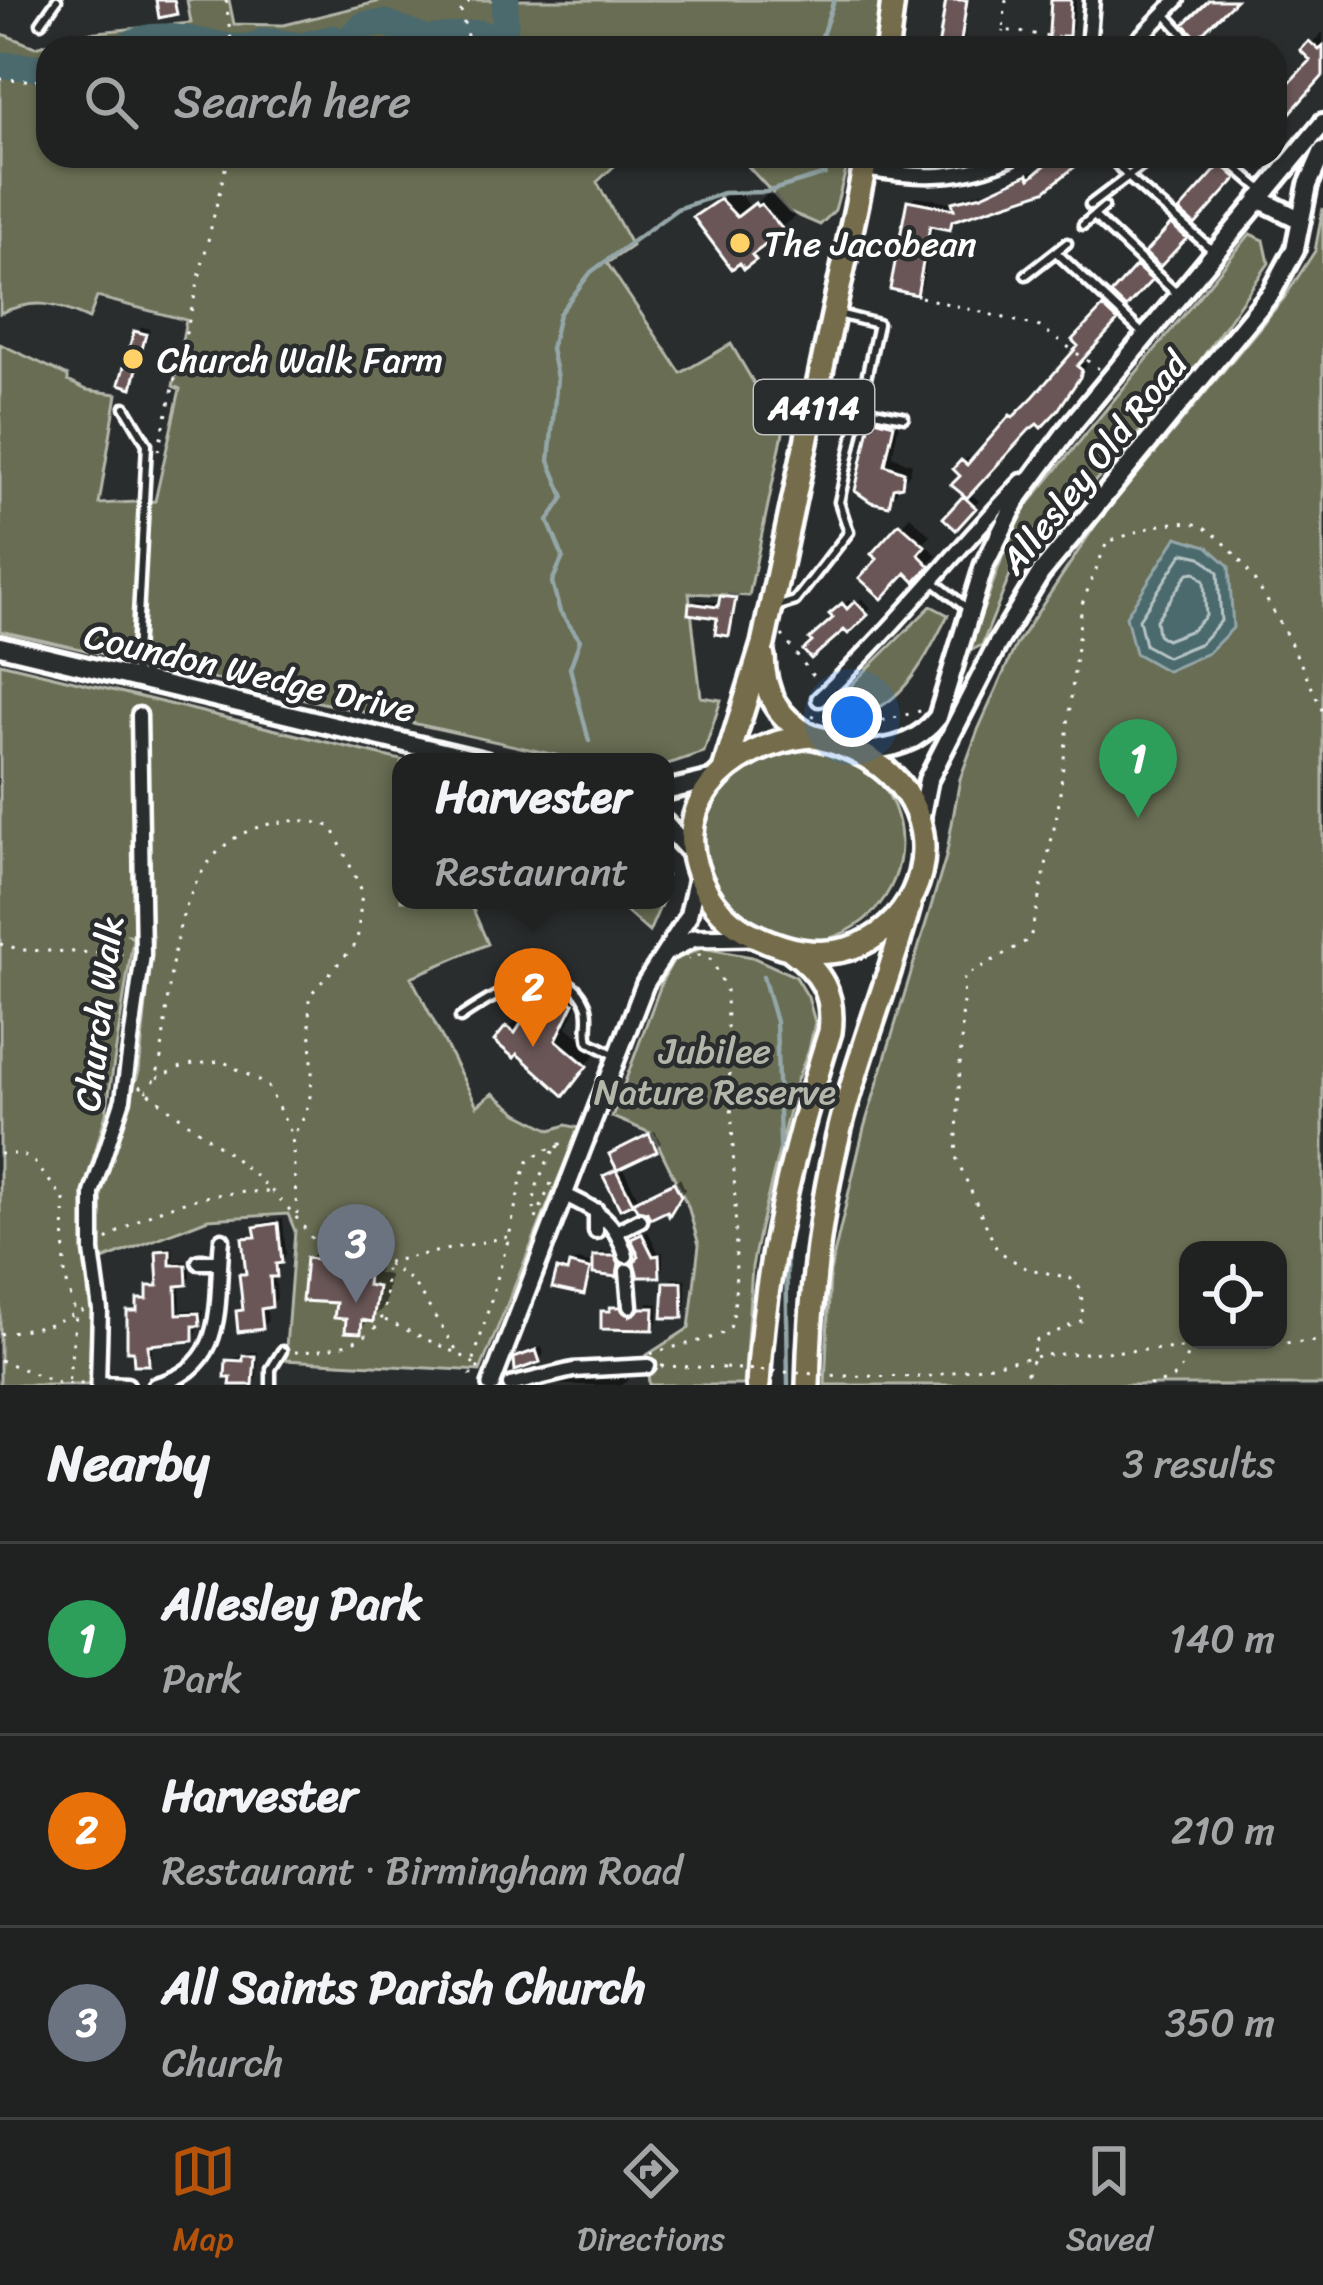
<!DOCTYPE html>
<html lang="en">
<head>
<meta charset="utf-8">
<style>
	:root { --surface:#202222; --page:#282a2a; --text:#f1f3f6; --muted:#a2a4a5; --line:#3d3f40; --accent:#b45309 }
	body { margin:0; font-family:Sriracha,sans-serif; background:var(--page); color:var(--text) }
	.controls { position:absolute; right:36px; bottom:36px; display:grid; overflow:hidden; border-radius:24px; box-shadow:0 3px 9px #0004 }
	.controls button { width:108px; height:108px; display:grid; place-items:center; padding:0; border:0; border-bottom:3px solid var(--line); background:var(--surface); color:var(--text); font:60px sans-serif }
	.you { position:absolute; left:852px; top:717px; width:42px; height:42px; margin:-30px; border:9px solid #fff; border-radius:50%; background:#1a73e8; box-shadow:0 0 0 18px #1a73e833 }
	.badge { display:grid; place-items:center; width:78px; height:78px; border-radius:50%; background:var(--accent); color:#fff; font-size:39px; font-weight:700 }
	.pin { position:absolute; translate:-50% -99px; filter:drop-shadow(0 3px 6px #0008) }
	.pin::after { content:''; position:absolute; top:63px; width:42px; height:36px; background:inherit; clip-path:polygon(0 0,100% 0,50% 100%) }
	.popup { position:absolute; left:392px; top:753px; width:282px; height:156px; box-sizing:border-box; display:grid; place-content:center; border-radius:24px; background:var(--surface); filter:drop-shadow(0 3px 9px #0005); font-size:39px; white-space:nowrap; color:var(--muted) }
	.popup b { font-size:45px; color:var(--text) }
	.popup::after { content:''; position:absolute; left:50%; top:100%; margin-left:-24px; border:24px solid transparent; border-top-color:var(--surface) }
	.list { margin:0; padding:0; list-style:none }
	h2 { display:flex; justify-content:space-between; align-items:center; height:156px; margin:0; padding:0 48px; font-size:51px }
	h2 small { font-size:39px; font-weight:400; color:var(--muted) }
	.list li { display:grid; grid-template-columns:78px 1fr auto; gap:36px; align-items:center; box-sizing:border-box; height:192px; padding:0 48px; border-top:3px solid var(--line) }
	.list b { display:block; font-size:45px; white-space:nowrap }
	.list p { margin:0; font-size:39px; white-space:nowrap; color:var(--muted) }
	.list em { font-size:39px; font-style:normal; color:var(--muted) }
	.icon { flex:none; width:66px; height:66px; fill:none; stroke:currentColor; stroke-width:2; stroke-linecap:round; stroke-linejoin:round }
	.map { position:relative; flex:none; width:1323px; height:1385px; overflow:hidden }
	.search { position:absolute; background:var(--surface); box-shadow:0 3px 9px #0004; left:36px; right:36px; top:36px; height:132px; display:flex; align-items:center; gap:30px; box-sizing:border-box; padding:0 42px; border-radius:36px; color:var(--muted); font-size:45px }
	.sheet { height:732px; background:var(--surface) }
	nav { display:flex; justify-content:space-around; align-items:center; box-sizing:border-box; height:168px; border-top:3px solid var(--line); background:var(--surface); font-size:33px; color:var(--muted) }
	nav a { display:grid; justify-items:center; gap:6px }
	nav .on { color:var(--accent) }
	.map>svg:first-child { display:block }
</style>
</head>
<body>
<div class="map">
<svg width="1323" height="1385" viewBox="0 0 1323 1385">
	<rect width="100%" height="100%" fill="#2a2d2e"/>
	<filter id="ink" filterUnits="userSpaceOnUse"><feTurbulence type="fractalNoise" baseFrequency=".00833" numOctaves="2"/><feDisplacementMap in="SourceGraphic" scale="24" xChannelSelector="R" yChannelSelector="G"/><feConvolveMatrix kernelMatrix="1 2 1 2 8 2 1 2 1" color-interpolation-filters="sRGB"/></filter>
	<g filter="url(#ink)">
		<path fill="#676d53" stroke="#b3b6a9" stroke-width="3" fill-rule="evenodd" d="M187 0H229L234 24 284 25 385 0H881L872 48H48V156H625L597 182 632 246 607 263 681 373 731 344 783 433 749 596 689 593 701 697 721 700 704 752 665 765 587 762 0 631V344L68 376V381L87 390 117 394 99 504 155 501 180 389 173 386 186 320 97 297 89 319C52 303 38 298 0 313V33L35 47 87 33 191 23Z
			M732 156H850L835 210 820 225 790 212 744 162Z
			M1323 208V1385H825L830 1272 864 1128 946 857 960 779 978 730 1016 645 1097 523 1284 298 1315 251ZM1188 1250H1278V1340H1188Z
			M1250 234 1264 240 1269 263 1185 382 1058 522 1027 533 982 645 968 652 1016 519Z
			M931 606 948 615C925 659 902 711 847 719L829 707Z
			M0 663 409 762H401V900H469L488 944 411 977 477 1106 493 1093 518 1113 551 1130 566 1125 579 1128 480 1371 285 1360 295 1231 288 1214 208 1219 100 1261 99 1193 139 1071 153 937 129 935 133 939 106 1114 83 1194 96 1314 89 1385H0Z
			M703 843a99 99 0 1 1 198 0a99 99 0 1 1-198 0Z
			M613 900H663L649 932Z
			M702 948 752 957 796 977 808 997 815 1022 809 1050 796 1082 760 1228 752 1267 744 1385H649L647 1355 689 1328 699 1245 688 1206 653 1134 612 1117 663 979 673 961Z"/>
		<path fill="#4c6b6e" stroke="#94a6a8" stroke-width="3" d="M1177 537 1207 546 1229 566 1233 628 1208 653 1167 671 1135 653 1126 616Z"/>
		<path fill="#0007" d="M949 0H969L963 48H941Z
			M1053 0H1076L1073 28 1066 34V48H1048Z
			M1323 32V72L1275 122V101L1314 59 1305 50Z
			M1183 34 1191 42 1185 48H1167Z
			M1059 156H1083L956 217 949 227 934 223 922 286 916 292 910 201 915 196 955 203 961 197 990 190 1034 170 1036 175Z
			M734 188 751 207 769 193 771 196 775 193 795 216 764 242 767 245 754 258 697 218Z
			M1110 304 1121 314 1079 359 1086 364 1085 369 1063 401 1037 420 969 492 979 501 956 526 948 518 968 496 964 476 957 469 968 457 973 462 1013 417 1020 414 1082 346 1076 340Z
			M142 327 150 329 136 379 131 384 136 333Z
			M883 411 901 415 892 456 912 464 910 473 888 503 874 420Z
			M910 516 931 536 924 543 937 555 915 578 875 554Z
			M727 593 739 594 732 628 728 633 721 615 692 605 697 600 722 603Z
			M862 598 871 608 848 630 834 614 849 600 854 605Z
			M566 984 584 990 567 1027 597 1052 564 1092 518 1050 499 1041 521 1015 527 1020 550 991 557 993Z
			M655 1131 661 1143 655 1148 621 1165 639 1200 680 1178 685 1189 674 1207 649 1209 639 1207 634 1197 631 1200 607 1176 619 1168 612 1154 618 1149Z
			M283 1219 286 1254 275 1275 277 1299 266 1305 268 1321 262 1326 239 1312 246 1305 242 1276 249 1269 246 1239 258 1233 263 1222Z
			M648 1231 658 1252H663V1270L659 1274 643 1257 635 1240Z
			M321 1246 339 1248 338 1254 380 1255 378 1273 389 1275 385 1306 359 1330 309 1259Z
			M164 1247H173L174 1262 190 1261V1278L180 1282 181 1310H203V1318L196 1323 197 1333 192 1338 152 1341V1357L148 1362 130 1312 140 1308 145 1296H150L155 1283H161L160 1252Z
			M601 1252 620 1253 621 1269 616 1274 592 1271 583 1292 559 1271 577 1260 596 1264Z
			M672 1278 686 1279V1310L681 1315 667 1283Z
			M626 1303 630 1310 640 1312 649 1303 658 1304V1321L652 1327 604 1312 610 1307Z
			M542 1347 544 1354 539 1360 517 1359Z
			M251 1352H258L257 1378 252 1383 234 1376 229 1361Z
			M629 1372V1378L622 1385H538L584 1374Z"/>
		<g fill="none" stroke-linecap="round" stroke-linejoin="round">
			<path stroke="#b7c4c5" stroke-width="3" d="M1183 553 1201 557 1218 572 1221 621 1201 643 1167 657 1145 645 1139 619Z
				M1195 572 1204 581 1206 616 1192 630 1166 640 1158 634 1156 620 1188 573Z"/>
			<path stroke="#94a6a8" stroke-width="4.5" d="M830 48 821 39 834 0
				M589 741 570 668 580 640 560 612 552 582 563 557 548 521 564 497 549 461 557 378 551 349 559 314 591 272 677 209 723 193 766 192 825 174 829 156
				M665 875 666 876
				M763 976 776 1022 781 1170
				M786 1241 788 1385"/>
			<path stroke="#4c6b6e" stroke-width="27" d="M123 48C167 17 233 63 264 41L302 46 333 38 343 44 364 25 386 23 427 39 480 33 492 37 503 36C508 22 502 13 506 0
				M0 65 48 68"/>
		</g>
		<path fill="#6a5757" stroke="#fff" stroke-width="3" d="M156 0H174L177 14 159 18Z
			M946 0H967L960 48H938Z
			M1051 0H1071L1069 36H1062L1061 48H1048Z
			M1209 0H1236L1197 38 1184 24Z
			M1309 41 1319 50 1323 46V76L1282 122 1275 115V98L1310 60 1300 50Z
			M1056 156H1088L1045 191 952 221 950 230 930 226 917 295 890 289 907 200 954 209 952 202 982 195 1028 174 1030 178Z
			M1221 164 1237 178 1195 225 1179 211Z
			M720 199 737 217 755 203 757 206 761 204 784 231 752 255 756 260 744 269 740 263 732 269 693 217Z
			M1171 224 1187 238 1160 267 1145 253Z
			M1136 266 1152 280 1126 308 1111 294Z
			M1103 307 1118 321 1077 366 1082 370 1080 377 1058 410 1041 428 1037 424 1029 430 967 498 951 485 960 476 953 469 961 460 967 465 1010 415 1013 417 1034 396 1078 346 1072 340Z
			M134 331 146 334 132 388 119 384Z
			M871 418 894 424 885 465 904 472 902 486 893 488 889 506 871 502 855 491Z
			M963 496 976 508 956 530 943 518Z
			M899 523 925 546 918 554 930 566 915 582 906 573 882 599 859 578 877 559 871 554Z
			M720 596 736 598 729 636 715 634 717 618 688 614 689 603 718 607Z
			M855 601 868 615 848 634 844 630 811 659 803 650 812 642 809 639 833 618 829 614 842 603 847 609Z
			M551 995 574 1003 556 1040 587 1066 564 1096 517 1054 514 1058 494 1041 506 1026 515 1033 535 1002 547 1006Z
			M649 1134 657 1151 617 1170 609 1154Z
			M616 1170 633 1203 620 1209 603 1176Z
			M674 1182 681 1196 669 1216 667 1211 650 1219 647 1212 637 1210 633 1202Z
			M278 1223 282 1263 276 1264 277 1277H270L272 1307 261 1309 263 1329 238 1332 236 1311 243 1310 239 1274H246L242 1238 256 1237 254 1227Z
			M642 1234 653 1256 659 1255 660 1277H638L634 1263 639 1256 631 1239Z
			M170 1250V1265H186L187 1285 176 1286 177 1314 199 1313 200 1326H193V1341L148 1345 149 1365H134L133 1351H127V1311H137V1299H147V1286H158L156 1251Z
			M593 1256H615L619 1264 617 1277 593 1274Z
			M306 1258 327 1260V1266H369L367 1285 378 1287 373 1322 362 1320 361 1333 345 1332 346 1319 334 1318 336 1303 302 1301Z
			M569 1264 590 1269 584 1295 552 1288 557 1269 567 1272Z
			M664 1282H682L683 1318H662Z
			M610 1307H620L630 1316 640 1308H654L653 1330 601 1329V1311H610Z
			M536 1350 540 1362 515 1371 514 1358Z
			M243 1356H255L253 1385H230L231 1378H225L226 1360 243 1361Z"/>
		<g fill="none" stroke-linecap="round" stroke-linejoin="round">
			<defs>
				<path id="service" d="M1166 15 1196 48
					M41 23 57 0
					M1110 156 1128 177 1212 250
					M1223 156 1261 189
					M1090 205 1155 156
					M1094 216 1176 293
					M1083 225 1104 207
					M1057 253 1143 334
					M1026 275 1067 243
					M125 407 147 444 135 675
					M859 408 904 417
					M934 582 968 609
					M779 606 795 601 849 532 839 502 878 324 838 314
					M460 1018C488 999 563 949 586 1004 591 1016 585 1029 589 1042L615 1055
					M271 1385V1369L282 1351"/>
				<path id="minor" d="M1088 48 1092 0
					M1130 48 1177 0
					M865 169C918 178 964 180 1014 156
					M819 699C892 631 953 553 1022 481
					M563 1194C597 1210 615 1219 626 1256
					M596 1231V1210
					M618 1231 640 1220
					M199 1262H220
					M627 1271 630 1306
					M98 1384 127 1385
					M98 1385 100 1310 92 1251V1193L123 1099 143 955 139 715
					M155 1385C230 1367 215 1300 222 1240
					M510 1385 573 1370 648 1366"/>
				<path id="tertiary" d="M667 952 694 938 751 937
					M491 1385 645 984 688 917 698 874"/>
				<path id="secondary" d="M1259 199 1301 220
					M0 646 485 762
					M861 751C893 749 918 743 938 717L984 566 1019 496 1070 427 1323 123
					M665 791 715 779
					M920 820 928 780 997 645 1040 574 1272 292 1295 249 1308 185 1323 151
					M665 824 694 856"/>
				<path id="trunk" d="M887 48 893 0
					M763 657C764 694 777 717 810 736
					M810 736C1000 777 923 992 781 946 750 936 725 922 708 894 659 810 728 745 810 736Z
					M725 767 763 644 867 156
					M758 1385C765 1262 793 1149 830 1032 835 994 821 972 791 950
					M808 1385C810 1298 819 1212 840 1128 859 1053 889 981 909 906"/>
			</defs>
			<use href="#service" stroke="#fff" stroke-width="15"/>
			<use href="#minor" stroke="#fff" stroke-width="21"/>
			<use href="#tertiary" stroke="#fff" stroke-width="24"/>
			<use href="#secondary" stroke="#fff" stroke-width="26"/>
			<use href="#trunk" stroke="#fff" stroke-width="30"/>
			<path stroke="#fff" stroke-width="3" stroke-dasharray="3 9" stroke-linecap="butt" d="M226 0 232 48
				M1006 0 1003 30 1073 39
				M1000 44 1003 31
				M470 48 461 11 470 0
				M0 79 48 81
				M921 297 1040 327 1099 369
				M158 451 228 156
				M782 635 816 680
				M812 715C851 733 885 720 924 710
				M0 944 23 950 129 954
				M1323 992V1040
				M157 1078 186 1065 222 1061 267 1085 292 1135 297 1214
				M140 1086C198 1133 271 1176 312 1239L370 1251 413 1282 459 1354 473 1363 469 1385
				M146 1092 156 1078 161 1058C172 977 170 845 270 824 295 819 308 819 332 827L362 891 357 943 309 996C308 1040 324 1101 292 1135
				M0 1154H21L34 1162 64 1199 65 1277 76 1315 68 1385
				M551 1183 536 1219C529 1193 543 1168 557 1145L570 1141
				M107 1240C154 1204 213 1190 272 1192
				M387 1262 507 1237
				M385 1320 458 1354
				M0 1334 47 1325 84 1310
				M295 1352C320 1352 376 1344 383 1314 387 1299 385 1280 386 1264
				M651 1354C669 1346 719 1340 729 1329 746 1311 726 1035 726 990L712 960 700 955 688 959
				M0 1360 58 1383 84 1384
				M661 1366 725 1368
				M479 1369 473 1363 509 1237 521 1180 529 1159 557 1145 562 1152
				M845 1376 927 1377 1044 1355 1323 1341
				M1022 1385 1034 1356 1033 1342 1083 1320 1081 1289 1070 1278 1025 1268 997 1250 956 1157 964 977 1030 939 1058 810 1082 604 1107 542C1133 534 1162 520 1190 523 1243 530 1303 668 1323 712
				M1149 1385C1177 1381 1180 1374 1190 1348"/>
			<use href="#service" stroke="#2a2d2e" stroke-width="6"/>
			<use href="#minor" stroke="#2a2d2e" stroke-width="12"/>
			<use href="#tertiary" stroke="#2a2d2e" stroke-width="15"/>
			<use href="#secondary" stroke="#2a2d2e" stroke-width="16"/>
			<use href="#trunk" stroke="#746c4b" stroke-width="21"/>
			<path stroke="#fff" stroke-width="3" stroke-dasharray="3 9" stroke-linecap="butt" d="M725 1368 845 1376"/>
		</g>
	</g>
	<g fill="#ffd166" stroke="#2a2d2e" stroke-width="4.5">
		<circle cx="740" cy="243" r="12"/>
		<circle cx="133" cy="359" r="12"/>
	</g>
	<g text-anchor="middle" stroke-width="9" stroke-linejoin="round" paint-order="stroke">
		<rect fill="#2a2d2e" stroke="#bfc0c0" stroke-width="3" x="754" y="380" width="120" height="54" rx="9"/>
		<g font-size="33" font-weight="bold" fill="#fff">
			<text x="814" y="419">A4114</text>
		</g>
		<g font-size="36" fill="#fff" stroke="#2a2d2e" text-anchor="start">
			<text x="764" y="256">The Jacobean</text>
			<text x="157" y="372">Church Walk Farm</text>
		</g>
		<g font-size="36" fill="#fff" stroke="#2a2d2e">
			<text transform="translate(1093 462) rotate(-51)" y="13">Allesley Old Road</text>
			<text transform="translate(250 672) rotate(13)" y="13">Coundon Wedge Drive</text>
			<text transform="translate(98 1013) rotate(-83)" y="13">Church Walk</text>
		</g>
		<g font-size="36" fill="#b3b6a9" stroke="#2a2d2e">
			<text x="715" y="1063">Jubilee<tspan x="715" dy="41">Nature Reserve</tspan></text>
		</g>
	</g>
</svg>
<div class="controls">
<button><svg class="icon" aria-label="locate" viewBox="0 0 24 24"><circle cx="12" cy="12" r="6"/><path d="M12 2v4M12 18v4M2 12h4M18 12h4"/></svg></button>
</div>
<div class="you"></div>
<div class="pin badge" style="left:1138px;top:818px;background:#2e9e5b">1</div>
<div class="pin badge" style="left:533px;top:1047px;background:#e8710a">2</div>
<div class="popup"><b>Harvester</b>Restaurant</div>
<div class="pin badge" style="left:356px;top:1303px;background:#6b7280">3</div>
<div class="search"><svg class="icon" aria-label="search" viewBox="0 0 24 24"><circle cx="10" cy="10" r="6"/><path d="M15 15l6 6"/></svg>Search here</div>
</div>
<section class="sheet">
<h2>Nearby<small>3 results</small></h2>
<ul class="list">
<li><span class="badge" style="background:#2e9e5b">1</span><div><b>Allesley Park</b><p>Park</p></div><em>140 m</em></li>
<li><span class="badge" style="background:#e8710a">2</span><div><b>Harvester</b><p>Restaurant · Birmingham Road</p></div><em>210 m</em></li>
<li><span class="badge" style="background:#6b7280">3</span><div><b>All Saints Parish Church</b><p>Church</p></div><em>350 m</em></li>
</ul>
</section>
<nav>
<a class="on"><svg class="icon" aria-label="map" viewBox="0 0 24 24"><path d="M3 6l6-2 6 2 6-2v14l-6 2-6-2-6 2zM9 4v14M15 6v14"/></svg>Map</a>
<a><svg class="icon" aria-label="directions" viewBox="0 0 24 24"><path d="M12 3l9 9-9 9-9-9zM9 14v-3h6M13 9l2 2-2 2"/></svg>Directions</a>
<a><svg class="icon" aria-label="saved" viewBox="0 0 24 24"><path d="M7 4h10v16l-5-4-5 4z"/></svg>Saved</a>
</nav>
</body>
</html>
